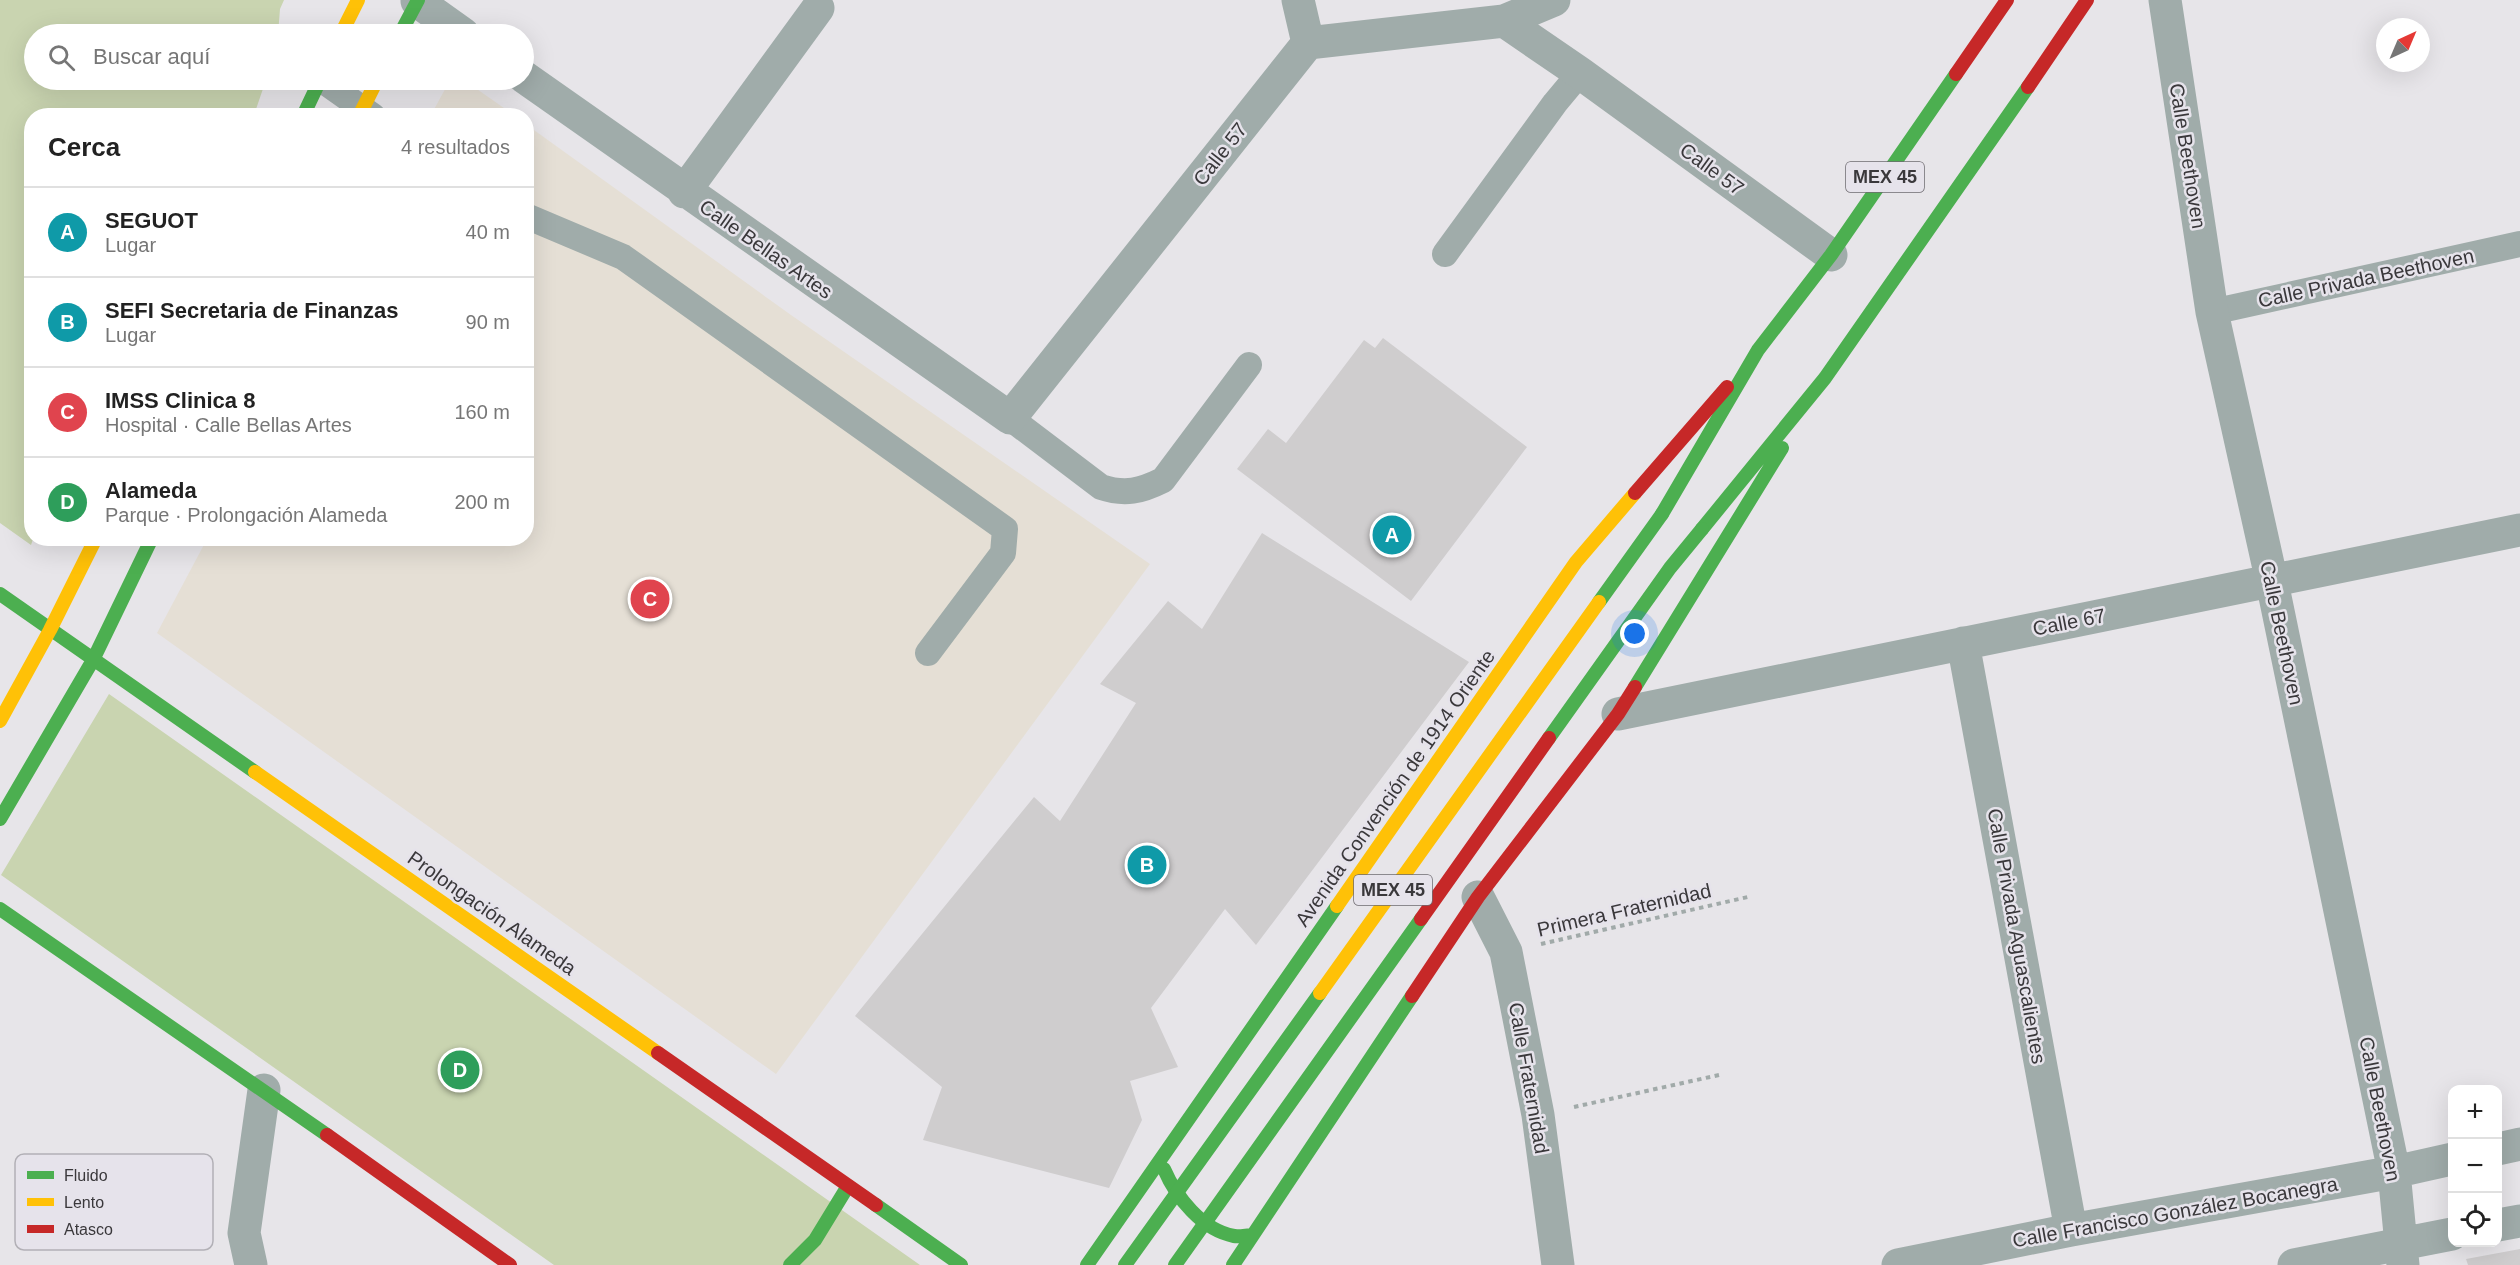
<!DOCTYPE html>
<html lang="es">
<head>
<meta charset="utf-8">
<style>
	:root { --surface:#fff; --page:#f2f2f2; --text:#222; --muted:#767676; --line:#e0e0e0; --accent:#777578 }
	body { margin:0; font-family:Arial,sans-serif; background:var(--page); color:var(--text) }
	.controls { position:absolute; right:18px; bottom:18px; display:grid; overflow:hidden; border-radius:12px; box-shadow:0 6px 24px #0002 }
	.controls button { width:54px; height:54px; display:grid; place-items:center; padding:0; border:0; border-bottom:2px solid var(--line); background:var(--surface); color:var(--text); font:30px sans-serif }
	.compass { position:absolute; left:2376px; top:18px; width:54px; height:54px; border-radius:50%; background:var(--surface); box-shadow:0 6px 24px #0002; rotate:44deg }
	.you { position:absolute; left:1635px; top:634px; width:21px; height:21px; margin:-15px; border:4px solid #fff; border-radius:50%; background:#1a73e8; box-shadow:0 0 0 9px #1a73e833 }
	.badge { display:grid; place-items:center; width:39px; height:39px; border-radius:50%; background:var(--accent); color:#fff; font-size:20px; font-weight:700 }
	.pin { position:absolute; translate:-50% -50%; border:3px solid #fff; box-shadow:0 2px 6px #0006 }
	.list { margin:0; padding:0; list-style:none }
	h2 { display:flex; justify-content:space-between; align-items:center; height:78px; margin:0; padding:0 24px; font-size:26px }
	h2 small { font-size:20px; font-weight:400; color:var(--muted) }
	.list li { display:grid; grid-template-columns:39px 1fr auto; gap:18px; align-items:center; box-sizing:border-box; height:90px; padding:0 24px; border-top:2px solid var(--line) }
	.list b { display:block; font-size:22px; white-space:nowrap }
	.list p { margin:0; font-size:20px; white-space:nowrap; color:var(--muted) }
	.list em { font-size:20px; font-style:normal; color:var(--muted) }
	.icon { flex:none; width:33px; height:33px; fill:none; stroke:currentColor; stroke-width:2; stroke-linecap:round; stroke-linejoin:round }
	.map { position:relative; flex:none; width:2520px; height:1265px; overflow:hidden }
	.search { position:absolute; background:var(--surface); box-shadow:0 6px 24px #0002; left:24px; top:24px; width:510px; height:66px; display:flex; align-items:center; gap:15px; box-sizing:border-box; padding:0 21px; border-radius:33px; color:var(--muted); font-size:22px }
	.panel { position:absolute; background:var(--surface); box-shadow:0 6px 24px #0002; left:24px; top:108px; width:510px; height:438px; border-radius:24px }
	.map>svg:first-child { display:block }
</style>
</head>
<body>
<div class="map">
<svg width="2520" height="1265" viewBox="0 0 2520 1265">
	<rect width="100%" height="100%" fill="#e7e5e9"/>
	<path fill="#e5dfd5" d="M450 80H464L514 115H431Z
		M527 125 791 315 1150 564 776 1074 157 633 207 539 526 538Z"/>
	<path fill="#c9d4b0" d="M0 0H284L280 9 278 34H34V80H266L254 115 32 116V538L33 539 31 545 0 523Z
		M109 694 920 1265H554L1 875Z"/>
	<path fill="#cfcdce" d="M1383 338 1527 447 1411 601 1237 469 1268 429 1286 443 1364 340 1375 348Z
		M1262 533 1469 662 1256 945 1225 909 1151 1008 1178 1067 1130 1081 1142 1120 1109 1188 923 1140 942 1087 855 1016 1034 797 1060 821 1136 703 1100 684 1168 601 1202 629Z
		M2520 1249V1265H2468L2466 1259Z"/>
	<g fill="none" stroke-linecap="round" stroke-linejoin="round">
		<path stroke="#a1aaa9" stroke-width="4" stroke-dasharray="4.5 4.5" stroke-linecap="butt" d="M1541 944 1748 897
			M1574 1107 1719 1075"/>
		<path stroke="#a0acaa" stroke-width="26" d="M322 80 373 116
			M526 216 623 257 1005 529 1003 553 928 653
			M1445 254 1555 103 1580 73
			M2212 312 2520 244
			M1010 418 1101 487C1125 495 1141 491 1163 480L1249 365"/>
		<path stroke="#a0acaa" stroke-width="33" d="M1298 0 1308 43
			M2165 0 2212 312 2272 582 2394 1172 2403 1265
			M417 1 463 34
			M1504 21 1580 73 1831 255
			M524 77 1010 418 1308 43 1504 21 1554 0
			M684 192 818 8
			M1963 643 2071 1230
			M1618 714 2520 530
			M1478 897 1506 952 1538 1115 1558 1265
			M2498 1149 2520 1144
			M2498 1225 2520 1221
			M251 1265 244 1233 264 1090
			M1898 1265 2071 1230 2394 1172 2452 1159
			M2294 1265 2452 1234"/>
		<path stroke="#4caf50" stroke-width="14" d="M400 34 418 0
			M303 116 320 80
			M1662 514 1758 350 1831 255 1956 74
			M1702 529 1825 378 2028 87
			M0 594 255 772
			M1635 687 1782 448
			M0 819 93 660 152 538
			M0 909 327 1135
			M1164 1169C1176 1197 1202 1230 1234 1236 1240 1237 1247 1235 1253 1235
			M876 1205 961 1265
			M790 1265 815 1240 848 1186
			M1087 1265 1337 906
			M1233 1265 1412 996"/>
		<path stroke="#ffc107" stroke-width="14" d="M341 34 358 0
			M359 116 377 80
			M0 721 50 630 96 538
			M255 772 658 1053
			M1337 906 1576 562 1635 493"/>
		<path stroke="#c62828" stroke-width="14" d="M1956 74 2007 0
			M2028 87 2087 0
			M1635 493 1727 387
			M1412 996 1478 897 1618 714 1635 687
			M658 1053 876 1205
			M327 1135 510 1265"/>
		<path stroke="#4caf50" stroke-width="14" d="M1599 602 1662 514
			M1549 738 1670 568 1702 529
			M1125 1265 1320 993
			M1175 1265 1421 919"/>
		<path stroke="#ffc107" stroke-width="14" d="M1320 993 1599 602"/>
		<path stroke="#c62828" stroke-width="14" d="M1421 919 1549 738"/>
	</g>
	<g text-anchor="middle" stroke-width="5" stroke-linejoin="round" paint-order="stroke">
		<g fill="#e6e3eb" stroke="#6e6b70" stroke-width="1.5">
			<rect x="1846" y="162" width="78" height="30" rx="4.5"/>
			<rect x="1354" y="875" width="78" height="30" rx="4.5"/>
		</g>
		<g font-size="18" font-weight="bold" fill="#3a383b">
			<text x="1885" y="183">MEX 45</text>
			<text x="1393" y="896">MEX 45</text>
		</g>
		<g font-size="20" fill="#3a383b" stroke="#e6e3eb">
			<text transform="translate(1220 154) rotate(-52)" y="7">Calle 57</text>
			<text transform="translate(2188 156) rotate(81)" y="7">Calle Beethoven</text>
			<text transform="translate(1712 169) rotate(36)" y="7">Calle 57</text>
			<text transform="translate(766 249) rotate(35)" y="7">Calle Bellas Artes</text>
			<text transform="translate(2366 278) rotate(-12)" y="7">Calle Privada Beethoven</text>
			<text transform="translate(2069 622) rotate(-11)" y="7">Calle 67</text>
			<text transform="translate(2282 633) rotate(78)" y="7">Calle Beethoven</text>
			<text transform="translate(1395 788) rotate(-55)" y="7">Avenida Convención de 1914 Oriente</text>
			<text transform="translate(1624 910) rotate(-13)" y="7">Primera Fraternidad</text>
			<text transform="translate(492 913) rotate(35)" y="7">Prolongación Alameda</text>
			<text transform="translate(2017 936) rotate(80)" y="7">Calle Privada Aguascalientes</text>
			<text transform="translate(1529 1078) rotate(80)" y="7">Calle Fraternidad</text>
			<text transform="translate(2380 1109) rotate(79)" y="7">Calle Beethoven</text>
			<text transform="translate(2175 1212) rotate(-10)" y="7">Calle Francisco González Bocanegra</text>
		</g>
	</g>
	<rect x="15" y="1154" width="198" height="96" rx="9" fill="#e6e3eb" stroke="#b2b0b6" stroke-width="1.5"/>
	<rect x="27" y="1171" width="27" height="8" fill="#4caf50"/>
	<rect x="27" y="1198" width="27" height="8" fill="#ffc107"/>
	<rect x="27" y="1225" width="27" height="8" fill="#c62828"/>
	<g font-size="16" fill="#3a383b">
		<text x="64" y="1181">Fluido</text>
		<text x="64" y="1208">Lento</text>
		<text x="64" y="1235">Atasco</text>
	</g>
</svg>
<div class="controls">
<button>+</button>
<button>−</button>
<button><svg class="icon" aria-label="locate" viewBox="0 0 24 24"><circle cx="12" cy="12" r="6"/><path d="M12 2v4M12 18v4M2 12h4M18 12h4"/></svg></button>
</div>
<svg class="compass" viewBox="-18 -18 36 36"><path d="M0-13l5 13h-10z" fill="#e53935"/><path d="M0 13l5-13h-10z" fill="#767676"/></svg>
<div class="you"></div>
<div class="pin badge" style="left:1392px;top:535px;background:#0f9aa8">A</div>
<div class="pin badge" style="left:1147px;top:865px;background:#0f9aa8">B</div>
<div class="pin badge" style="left:650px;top:599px;background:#e0444e">C</div>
<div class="pin badge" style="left:460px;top:1070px;background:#2e9e5b">D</div>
<div class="search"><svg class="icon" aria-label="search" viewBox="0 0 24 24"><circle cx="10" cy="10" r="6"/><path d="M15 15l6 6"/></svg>Buscar aquí</div>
<section class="panel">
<h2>Cerca<small>4 resultados</small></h2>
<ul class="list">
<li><span class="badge" style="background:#0f9aa8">A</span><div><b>SEGUOT</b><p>Lugar</p></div><em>40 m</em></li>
<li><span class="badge" style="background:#0f9aa8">B</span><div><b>SEFI Secretaria de Finanzas</b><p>Lugar</p></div><em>90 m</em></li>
<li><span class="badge" style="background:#e0444e">C</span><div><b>IMSS Clinica 8</b><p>Hospital · Calle Bellas Artes</p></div><em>160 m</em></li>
<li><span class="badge" style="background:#2e9e5b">D</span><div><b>Alameda</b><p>Parque · Prolongación Alameda</p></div><em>200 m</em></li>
</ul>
</section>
</div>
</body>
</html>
